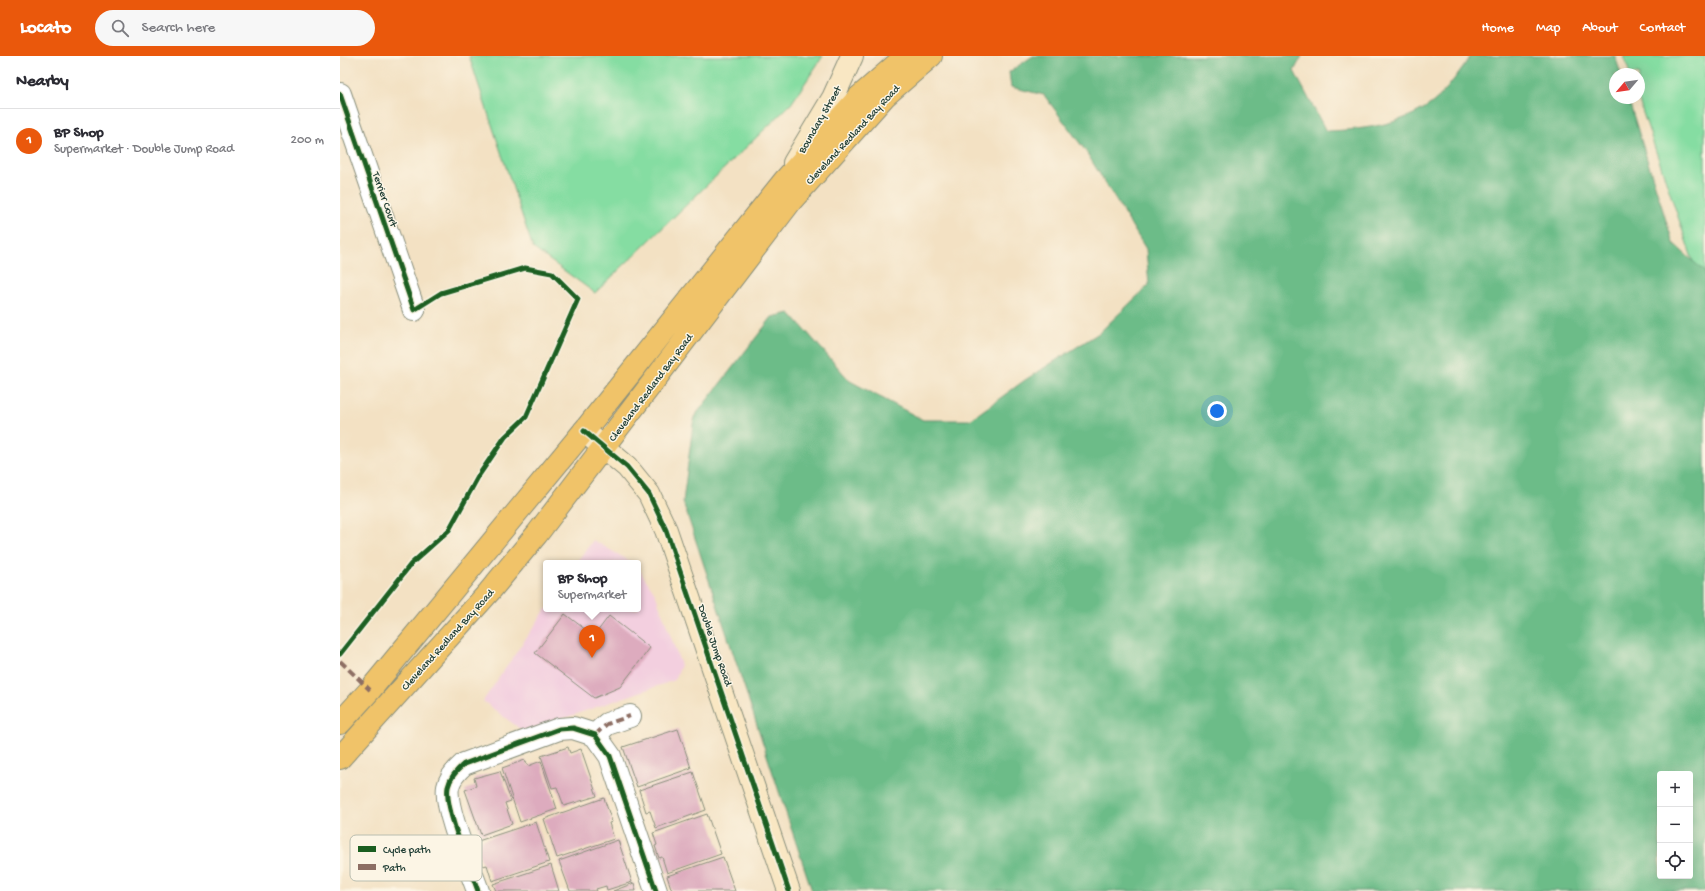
<!DOCTYPE html>
<html lang="en">
<head>
<meta charset="utf-8">
<style>
	:root { --surface:#fff; --page:#f7f7f7; --text:#2b2b33; --muted:#7c7c81; --line:#e1e1e2; --accent:#ea580c }
	body { margin:0; font-family:"Gochi Hand",sans-serif; background:var(--page); color:var(--text) }
	.controls { position:absolute; right:12px; bottom:12px; display:grid; overflow:hidden; border-radius:4px; box-shadow:0 4px 16px #0002 }
	.controls button { width:36px; height:36px; display:grid; place-items:center; padding:0; border:0; border-bottom:1px solid var(--line); background:var(--surface); color:var(--text); font:20px sans-serif }
	.compass { position:absolute; left:1269px; top:12px; width:36px; height:36px; border-radius:50%; background:var(--surface); box-shadow:0 4px 16px #0002; rotate:241deg }
	.you { position:absolute; left:877px; top:355px; width:14px; height:14px; margin:-10px; border:3px solid #fff; border-radius:50%; background:#1a73e8; box-shadow:0 0 0 6px #1a73e833 }
	.badge { display:grid; place-items:center; width:26px; height:26px; border-radius:50%; background:var(--accent); color:#fff; font-size:13px; font-weight:700 }
	.pin { position:absolute; translate:-50% -33px; filter:drop-shadow(0 1px 2px #0008) }
	.pin::after { content:''; position:absolute; top:21px; width:14px; height:12px; background:inherit; clip-path:polygon(0 0,100% 0,50% 100%) }
	.popup { position:absolute; left:203px; top:504px; width:98px; height:52px; box-sizing:border-box; display:grid; place-content:center; border-radius:4px; background:var(--surface); filter:drop-shadow(0 1px 3px #0005); font-size:13px; white-space:nowrap; color:var(--muted) }
	.popup b { font-size:15px; color:var(--text) }
	.popup::after { content:''; position:absolute; left:50%; top:100%; margin-left:-8px; border:8px solid transparent; border-top-color:var(--surface) }
	.list { margin:0; padding:0; list-style:none }
	h2 { display:flex; justify-content:space-between; align-items:center; height:52px; margin:0; padding:0 16px; font-size:17px }
	h2 small { font-size:13px; font-weight:400; color:var(--muted) }
	.list li { display:grid; grid-template-columns:26px 1fr auto; gap:12px; align-items:center; box-sizing:border-box; height:64px; padding:0 16px; border-top:1px solid var(--line) }
	.list b { display:block; font-size:15px; white-space:nowrap }
	.list p { margin:0; font-size:13px; white-space:nowrap; color:var(--muted) }
	.list em { font-size:13px; font-style:normal; color:var(--muted) }
	.icon { flex:none; width:22px; height:22px; fill:none; stroke:currentColor; stroke-width:2; stroke-linecap:round; stroke-linejoin:round }
	.map { position:relative; flex:none; width:1365px; height:835px; overflow:hidden }
	header { display:flex; align-items:center; gap:24px; box-sizing:border-box; height:56px; padding:0 20px; background:var(--accent); color:#fff }
	header strong { font-size:19px }
	nav { display:flex; gap:22px; margin-inline-start:auto; font-size:14px }
	.search { width:280px; height:36px; background:var(--page); display:flex; align-items:center; gap:10px; box-sizing:border-box; padding:0 14px; border-radius:22px; color:var(--muted); font-size:15px }
	main { display:flex }
	aside { flex:1; background:var(--surface) }
	.map>svg:first-child { display:block }
</style>
</head>
<body>
<header>
<strong>Locato</strong>
<div class="search"><svg class="icon" aria-label="search" viewBox="0 0 24 24"><circle cx="10" cy="10" r="6"/><path d="M15 15l6 6"/></svg>Search here</div>
<nav><a>Home</a><a>Map</a><a>About</a><a>Contact</a></nav>
</header>
<main>
<aside>
<h2>Nearby<small></small></h2>
<ul class="list">
<li><span class="badge">1</span><div><b>BP Shop</b><p>Supermarket · Double Jump Road</p></div><em>200 m</em></li>
</ul>
</aside>
<div class="map">
<svg width="1365" height="835" viewBox="0 0 1365 835">
	<rect width="100%" height="100%" fill="#fcf5e5"/>
	<filter id="ink" filterUnits="userSpaceOnUse"><feTurbulence type="fractalNoise" baseFrequency=".025" numOctaves="2"/><feDisplacementMap in="SourceGraphic" scale="8" xChannelSelector="R" yChannelSelector="G"/><feConvolveMatrix kernelMatrix="1 2 1 2 8 2 1 2 1" color-interpolation-filters="sRGB"/></filter>
	<filter id="wash" filterUnits="userSpaceOnUse"><feTurbulence type="fractalNoise" baseFrequency=".012" numOctaves="4" result="noise"/><feDisplacementMap in="SourceGraphic" scale="16" xChannelSelector="R" yChannelSelector="G"/><feGaussianBlur stdDeviation="0.9" result="paint"/><feColorMatrix in="noise" values="0 0 0 0 0 0 0 0 0 0 0 0 0 0 0 0 0 1.4 0 .05"/><feComposite in="paint" operator="in"/></filter>
	<g filter="url(#wash)">
		<rect width="100%" height="100%" fill="#f3e1c3"/>
		<path fill="#f3cfdf" d="M253 484 293 507H237Z
			M298 512 315 537 341 609 335 624 184 676 143 645 206 553H298Z"/>
		<path fill="#85dda2" stroke="#528d6b" d="M129 0H483L451 48 255 237 193 192Z
			M1284 0H1365V241L1298 42 1299 18H1290Z"/>
		<path fill="#6cbc88" stroke="#467c5e" fill-rule="evenodd" d="M693 0H962L954 15 986 75C1023 74 1071 68 1099 41 1111 29 1121 13 1131 0H1275L1281 18H1275V42H1288L1333 187 1365 216V835H472L343 446 354 361 432 261 450 257 510 325 583 364H630L685 324 759 277 809 229 806 193 745 94 704 39 671 31 669 16ZM1320 718H1350V820H1320Z"/>
		<g id="blocks">
			<path fill="#ddabbe" d="M225 558 254 580 269 560 310 592 280 631 254 642 195 597Z
				M338 673 351 712 297 731 283 691Z
				M228 691 230 697 241 693 257 740 224 750 217 731 212 732 201 700Z
				M185 704 188 710 201 705 217 753 180 766 162 712Z
				M160 715 171 745 165 747 172 768 141 779 125 734 136 730 134 722Z
				M353 716 366 754 316 772 310 755 306 756 299 734Z
				M264 742 272 766 269 767 274 783 217 802 204 763Z
				M367 758 381 798 327 817 322 801 319 802 315 790 317 789 313 777Z
				M196 766 209 806 152 825 147 809 143 810 135 786Z
				M278 784 292 826 267 834 266 830 256 833 257 835H230L219 805Z
				M383 801 395 835H332L327 820Z
				M211 809 219 835H156L153 828Z
				M294 827 296 835H273Z"/>
		</g>
	</g>
	<g filter="url(#ink)">
		<use href="#blocks" fill-opacity="0" stroke="#898f7c" stroke-width="1"/>
		<g fill="none" stroke-linecap="round" stroke-linejoin="round">
			<defs>
				<path id="street" d="M0 38 74 254
					M255 679 267 668 290 660
					M138 835C130 812 104 752 108 731 110 721 117 714 124 708L219 673 233 672 255 679 270 700 316 835"/>
				<path id="secondary" d="M454 107 493 42 512 0
					M244 375 287 411 309 438 326 474 449 835"/>
				<path id="highway" d="M0 667 30 634 244 375 444 125 519 41 566 0
					M0 702 149 536 197 478 451 145 545 40 591 0"/>
			</defs>
			<use href="#street" stroke="#898f7c" stroke-width="24"/>
			<use href="#secondary" stroke="#898f7c" stroke-width="24"/>
			<use href="#highway" stroke="#898f7c" stroke-width="24"/>
			<use href="#street" stroke="#fff" stroke-width="22"/>
			<use href="#secondary" stroke="#f9e7c3" stroke-width="22"/>
			<use href="#highway" stroke="#f0c369" stroke-width="22"/>
			<path stroke="#8d6e63" stroke-width="4" stroke-dasharray="8 4" stroke-linecap="butt" d="M0 605 30 634
				M255 679 267 668 290 660"/>
			<defs>
				<path id="cycleway" d="M0 38 74 254 101 237 185 212 212 217 238 243 186 361 165 381 139 419 109 474 71 508 0 598
					M244 375 287 411 309 438 326 474 449 835
					M138 835C130 812 104 752 108 731 110 721 117 714 124 708L219 673 233 672 255 679 270 700 316 835"/>
			</defs>
			<use href="#cycleway" stroke="#fcf5e5" stroke-width="8"/>
			<use href="#cycleway" stroke="#1b5e20" stroke-width="5"/>
		</g>
	</g>
	<g text-anchor="middle" stroke-width="3" stroke-linejoin="round" paint-order="stroke">
		<g font-size="11" fill="#1f3d34" stroke="#fcf5e5">
			<text transform="translate(479 63) rotate(-60)" y="4">Boundary Street</text>
			<text transform="translate(512 78) rotate(-47)" y="4">Cleveland Redland Bay Road</text>
			<text transform="translate(46 143) rotate(71)" y="4">Terrier Court</text>
			<text transform="translate(310 331) rotate(-53)" y="4">Cleveland Redland Bay Road</text>
			<text transform="translate(107 583) rotate(-48)" y="4">Cleveland Redland Bay Road</text>
			<text transform="translate(376 589) rotate(71)" y="4">Double Jump Road</text>
		</g>
	</g>
	<rect x="10" y="779" width="132" height="46" rx="6" fill="#fcf5e5" stroke="#babeb0" stroke-width="1"/>
	<rect x="18" y="790" width="18" height="6" fill="#1b5e20"/>
	<rect x="18" y="808" width="18" height="6" fill="#8d6e63"/>
	<g font-size="11" fill="#1f3d34">
		<text x="43" y="797">Cycle path</text>
		<text x="43" y="815">Path</text>
	</g>
</svg>
<div class="controls">
<button>+</button>
<button>−</button>
<button><svg class="icon" aria-label="locate" viewBox="0 0 24 24"><circle cx="12" cy="12" r="6"/><path d="M12 2v4M12 18v4M2 12h4M18 12h4"/></svg></button>
</div>
<svg class="compass" viewBox="-18 -18 36 36"><path d="M0-13l5 13h-10z" fill="#e53935"/><path d="M0 13l5-13h-10z" fill="#7c7c81"/></svg>
<div class="you"></div>
<div class="pin badge" style="left:252px;top:602px">1</div>
<div class="popup"><b>BP Shop</b>Supermarket</div>
</div>
</main>
</body>
</html>
